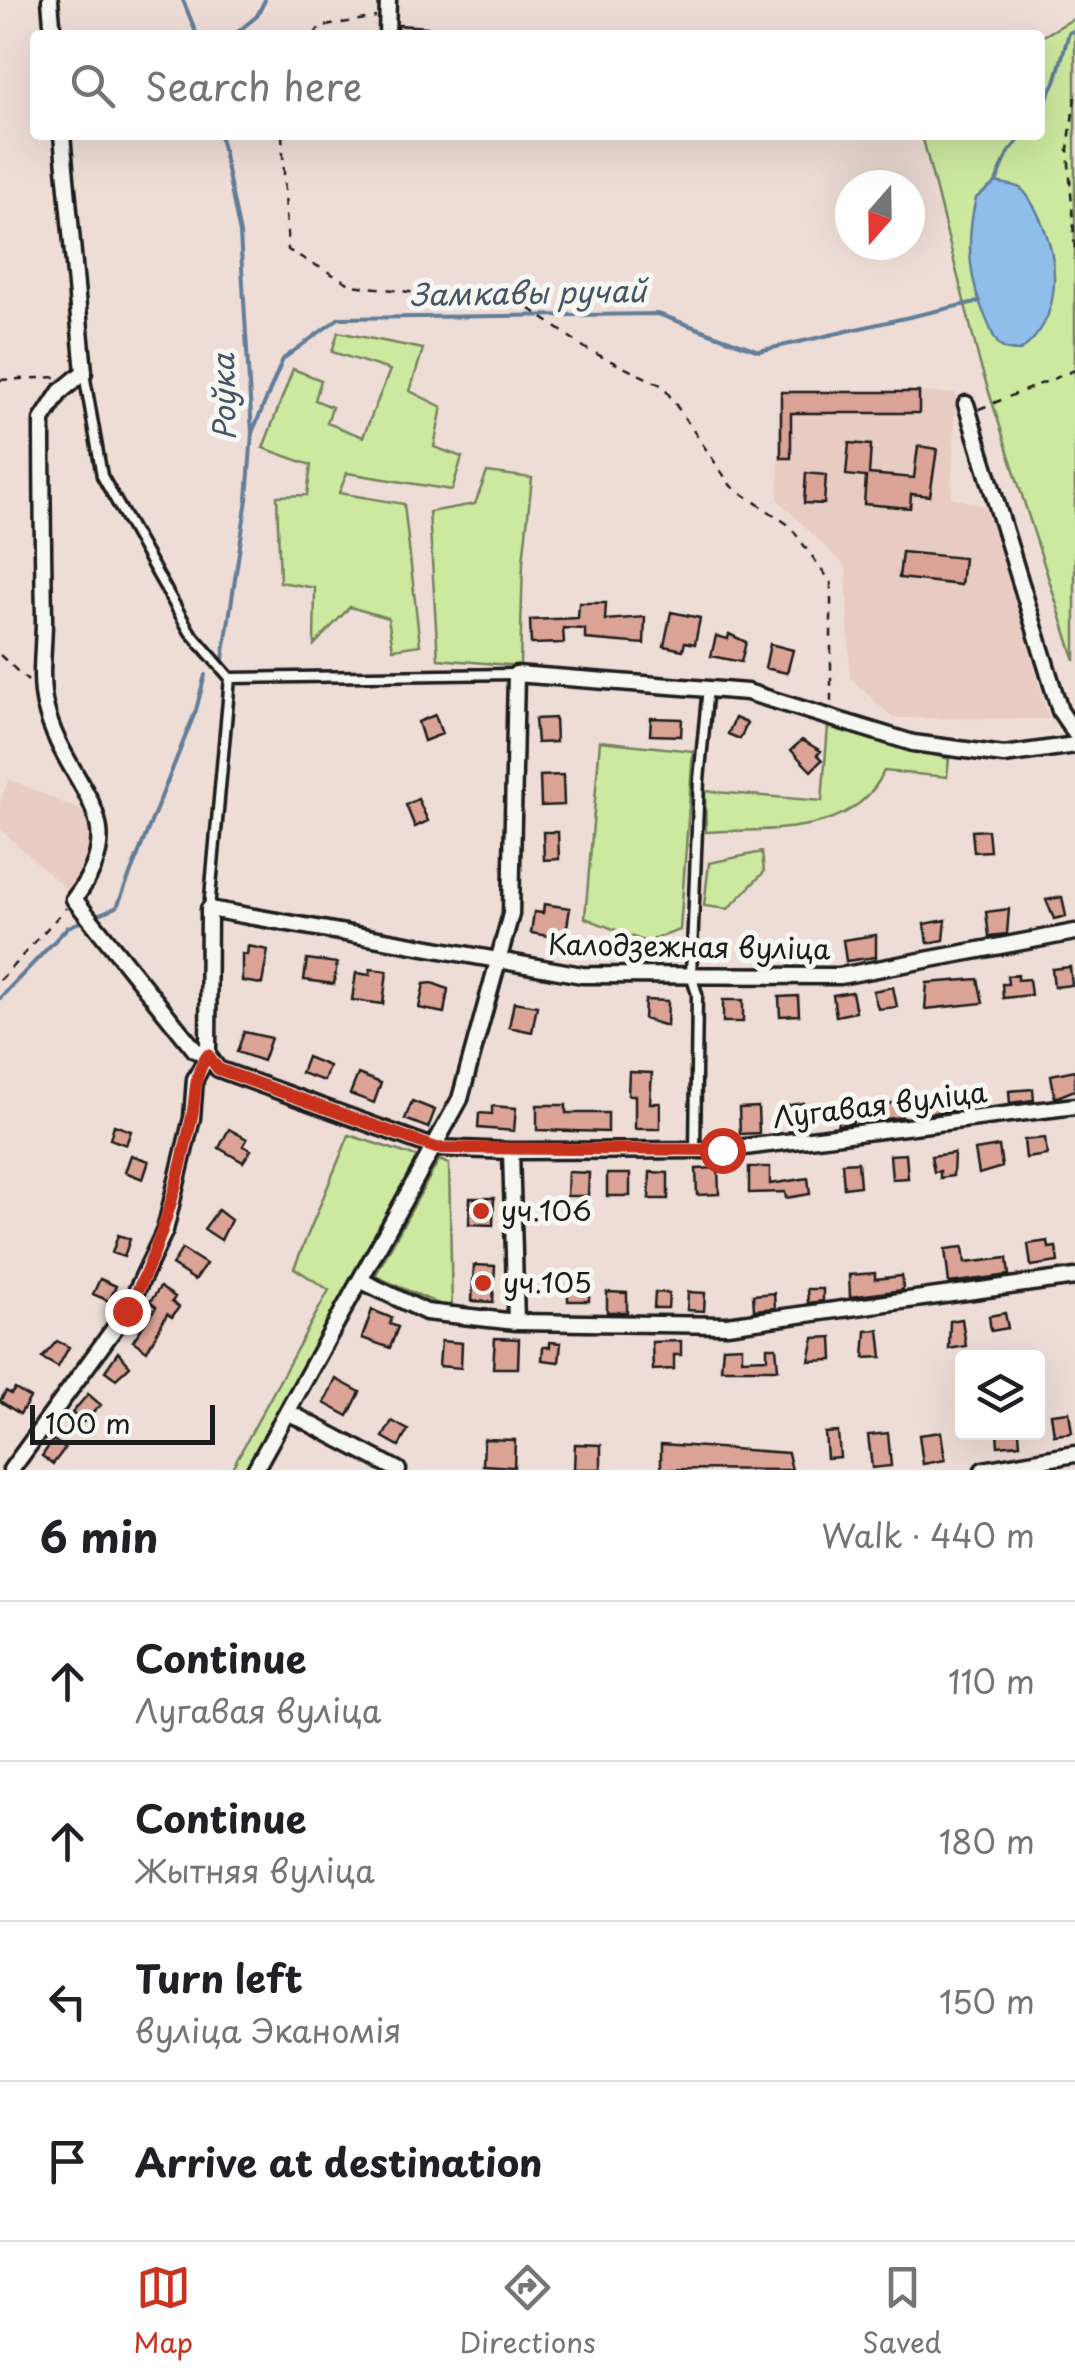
<!DOCTYPE html>
<html lang="en">
<head>
<meta charset="utf-8">
<style>
	:root { --surface:#fff; --page:#f6f6f6; --text:#202124; --muted:#757577; --line:#e0e0e0; --accent:#c8321e }
	body { margin:0; font-family:"Playpen Sans",sans-serif; background:var(--page); color:var(--text) }
	.controls { position:absolute; right:30px; bottom:30px; display:grid; overflow:hidden; border-radius:10px; box-shadow:0 10px 40px #0002 }
	.controls button { width:90px; height:90px; display:grid; place-items:center; padding:0; border:0; border-bottom:2px solid var(--line); background:var(--surface); color:var(--text); font:50px sans-serif }
	.compass { position:absolute; left:835px; top:170px; width:90px; height:90px; border-radius:50%; background:var(--surface); box-shadow:0 10px 40px #0002; rotate:200deg }
	.scale { position:absolute; left:30px; bottom:25px; width:185px; box-sizing:border-box; padding-left:10px; border:5px solid #1c1c1c; border-top:0; font-size:28px; line-height:35px; white-space:nowrap; color:#1c1c1c; -webkit-text-stroke:8px #f6f6f2; paint-order:stroke }
	.stop { position:absolute; width:30px; height:30px; margin:-22px; border:8px solid #c8321e; border-radius:50%; background:#fff }
	.stop.end { background:#c8321e; border-color:#fff; box-shadow:0 2px 10px #0008 }
	.list { margin:0; padding:0; list-style:none }
	h2 { display:flex; justify-content:space-between; align-items:center; height:130px; margin:0; padding:0 40px; font-size:42px }
	h2 small { font-size:32px; font-weight:400; color:var(--muted) }
	.list li { display:grid; grid-template-columns:65px 1fr auto; gap:30px; align-items:center; box-sizing:border-box; height:160px; padding:0 40px; border-top:2px solid var(--line) }
	.list b { display:block; font-size:38px; white-space:nowrap }
	.list p { margin:0; font-size:32px; white-space:nowrap; color:var(--muted) }
	.list em { font-size:32px; font-style:normal; color:var(--muted) }
	.icon { flex:none; width:55px; height:55px; fill:none; stroke:currentColor; stroke-width:2; stroke-linecap:round; stroke-linejoin:round }
	.map { position:relative; flex:none; width:1075px; height:1470px; overflow:hidden }
	.search { position:absolute; background:var(--surface); box-shadow:0 10px 40px #0002; left:30px; right:30px; top:30px; height:110px; display:flex; align-items:center; gap:25px; box-sizing:border-box; padding:0 35px; border-radius:10px; color:var(--muted); font-size:38px }
	.sheet { height:770px; background:var(--surface) }
	nav { display:flex; justify-content:space-around; align-items:center; box-sizing:border-box; height:140px; border-top:2px solid var(--line); background:var(--surface); font-size:28px; color:var(--muted) }
	nav a { display:grid; justify-items:center; gap:5px }
	nav .on { color:var(--accent) }
	.map>svg:first-child { display:block }
</style>
</head>
<body>
<div class="map">
<svg width="1075" height="1470" viewBox="0 0 1075 1470">
	<rect width="100%" height="100%" fill="#eeddd6"/>
	<filter id="ink" filterUnits="userSpaceOnUse"><feTurbulence type="fractalNoise" baseFrequency=".01" numOctaves="2"/><feDisplacementMap in="SourceGraphic" scale="20" xChannelSelector="R" yChannelSelector="G"/><feConvolveMatrix kernelMatrix="1 2 1 2 8 2 1 2 1" color-interpolation-filters="sRGB"/></filter>
	<g filter="url(#ink)">
		<path fill="#e8ccc3" d="M780 391 956 393 951 497 984 506 1001 549 1049 719 893 718 850 678 846 567 778 500Z
			M9 779 84 812 94 840 82 878 66 889 0 829V801Z"/>
		<path fill="#cde89f" stroke="#74825e" stroke-width="2.5" d="M1075 18V661L980 364 922 135H1040V38Z
			M338 332 423 349 410 391 442 407 434 447 462 457 452 490 347 473 339 493 404 504 420 645 393 649 388 618 350 607 314 645 315 588 280 582 277 496 307 495 311 465 263 448 293 369 321 380 315 400 332 407 327 423 363 437 390 370 332 352Z
			M487 472 532 478 523 562 520 666 438 659 429 512 475 504Z
			M828 726 949 759 947 777 884 771C855 838 768 828 706 832L705 791 822 801Z
			M600 741 693 751 680 930 646 942 585 918Z
			M762 852 764 872 728 909 704 906 709 863Z
			M349 1135 417 1157 247 1470H231L329 1290 294 1268Z
			M439 1160 449 1164 452 1310 375 1276Z"/>
		<path fill="#90beea" stroke="#627d98" stroke-width="2.5" d="M996 182C1003 184 1013 184 1020 188 1028 193 1033 205 1038 214 1060 258 1064 319 1020 351 997 351 996 342 988 323 969 282 965 243 976 198Z"/>
		<g fill="none" stroke-linecap="round" stroke-linejoin="round">
			<path stroke="#627d98" stroke-width="4" d="M183 0 197 35
				M234 35 257 16 265 0
				M1040 112 1055 82 1069 33 1075 30
				M220 135 240 234 252 433 247 499 223 659
				M996 182 1008 153 1023 135
				M252 433 283 359 339 318 658 314 759 351 980 301
				M92 917 117 907 196 710 205 675
				M0 998 68 927 83 921"/>
		</g>
		<path fill="#dba396" stroke="#1c1c1c" stroke-width="2.5" d="M398 25 427 27V35H398Z
			M781 392H919V413H791V458H781Z
			M849 443 871 445 869 474 914 478 918 446 937 449 930 496 911 494 910 508 864 504 866 477 846 475Z
			M806 473 826 475 824 504 804 503Z
			M902 552 964 558 961 585 899 578Z
			M579 603H606L605 620 645 617 644 644 585 639V629L563 628 564 643 531 644 530 620 578 618Z
			M671 612 700 618 695 644 685 642 683 650 664 646Z
			M729 634 746 642 741 662 711 656 716 636 728 639Z
			M770 644 793 650 787 673 765 668Z
			M435 715 442 734 424 741 418 722Z
			M555 718 556 742 537 743 535 719Z
			M651 718 682 719 681 736 650 735Z
			M735 718 747 723 740 739 728 734Z
			M802 740 821 751 817 755 822 760 811 771 791 750Z
			M563 775 564 805 541 806 540 776Z
			M418 799 428 821 415 827 406 805Z
			M988 830 990 851 974 852 972 831Z
			M543 832H558L559 859 544 860Z
			M1062 897 1066 916 1054 919 1046 900Z
			M544 904 570 908 565 939 531 933 534 912 543 913Z
			M1009 909 1007 934 989 936 986 912Z
			M946 920 944 940 928 943 924 924Z
			M876 935V957L846 961 843 940Z
			M248 946 268 950 262 984 242 981V954L247 955Z
			M307 959 337 963 334 984 304 980Z
			M1070 967 1072 985 1054 987 1052 969Z
			M370 969 387 971 383 1004 352 1000 356 973 370 975Z
			M1018 975V980L1029 979 1031 995 1003 998 1002 984H1008L1007 976Z
			M978 979 983 1003 925 1009 927 983Z
			M432 983 448 989 444 1013 419 1008 424 984Z
			M893 987 897 1007 878 1009 873 991Z
			M852 992 856 1012 836 1016 833 995Z
			M798 996 799 1015 780 1016 779 997Z
			M645 1000 668 1001 667 1026 644 1019Z
			M723 1000H743V1022H723Z
			M514 1002 537 1006 532 1032 509 1027Z
			M244 1032 271 1038 263 1061 237 1052Z
			M307 1057 329 1066 324 1081 301 1073Z
			M1075 1070V1090L1055 1098 1051 1075Z
			M629 1072 652 1073 650 1103H660V1129H635V1095H628Z
			M358 1074 381 1083 374 1103 350 1094Z
			M1033 1089 1034 1100 1010 1103 1009 1091Z
			M976 1090 977 1098 985 1097 986 1106 924 1114 921 1098Z
			M412 1101 435 1110 428 1128 405 1119Z
			M900 1102 902 1117 879 1120 878 1112 887 1111 886 1104Z
			M803 1103 807 1127 789 1130 785 1106Z
			M851 1104 853 1123 838 1125 835 1106Z
			M537 1105H566V1113H608V1132L537 1130Z
			M492 1106 516 1108 514 1131 478 1128 479 1113 492 1114Z
			M758 1107 759 1133 740 1134 739 1108Z
			M114 1125 131 1131 126 1145 110 1139Z
			M229 1129 247 1139 243 1146 251 1150 243 1162 219 1148Z
			M1045 1138 1047 1155 1026 1158 1024 1140Z
			M999 1146 1002 1167 979 1174 975 1150Z
			M954 1153 953 1176 940 1178V1171L934 1172 931 1156Z
			M906 1154 908 1178 892 1179 890 1155Z
			M131 1155 149 1161 143 1179 125 1172Z
			M858 1162 860 1186 844 1188 842 1163Z
			M749 1167H770V1184L808 1178 810 1194 786 1198 785 1192 749 1193Z
			M718 1168 719 1194 697 1195 696 1169Z
			M568 1172 589 1173 588 1196H567Z
			M650 1172 668 1173V1199H649Z
			M607 1174H630V1196H607Z
			M470 1198H494L493 1225 469 1224Z
			M218 1210 231 1220 221 1240 204 1229Z
			M118 1235 130 1239 124 1257 112 1253Z
			M1048 1241 1049 1248 1056 1247 1058 1262 1031 1266 1028 1244Z
			M963 1247 965 1263 1007 1258 1009 1275 949 1283 945 1249Z
			M182 1249 206 1264 195 1280 172 1265Z
			M474 1265 495 1266 493 1302 472 1301Z
			M875 1273V1279L902 1276 903 1290 850 1297 849 1275Z
			M100 1279 116 1286 109 1301 93 1294Z
			M568 1285H589V1301H568Z
			M160 1287 175 1297 172 1302 179 1307 172 1317 167 1314 147 1351 133 1341 156 1307 150 1302Z
			M807 1289H823V1301L808 1303Z
			M607 1292 627 1293V1312H607Z
			M655 1292 669 1293 668 1308H654Z
			M688 1292 705 1293 704 1311 687 1310Z
			M774 1293 775 1308 754 1310 753 1295Z
			M372 1310 392 1318 390 1324 398 1327 390 1348 362 1338Z
			M1005 1313 1008 1328 991 1331 989 1316Z
			M962 1319 966 1346 949 1349 950 1321Z
			M879 1330 882 1357 864 1358 866 1331Z
			M832 1337 833 1360 809 1361 814 1338Z
			M495 1338 519 1339 518 1368H493Z
			M57 1341 69 1347 58 1367 42 1358Z
			M441 1341 462 1343 461 1368 439 1366Z
			M681 1341V1355H674V1369L653 1370 652 1342Z
			M550 1342 561 1343 559 1362 542 1360 543 1347H550Z
			M742 1346V1359L767 1358V1347H776L778 1369H721L723 1347Z
			M118 1352 130 1366 116 1379 105 1371Z
			M336 1379 360 1392 348 1416 324 1403Z
			M15 1389 30 1398 20 1414 0 1401 6 1391 11 1394Z
			M88 1394 101 1405 83 1422 72 1413Z
			M1069 1412 1072 1433 1054 1435 1051 1414Z
			M392 1421 408 1430 399 1446 383 1437Z
			M838 1432 840 1457 827 1458 825 1433Z
			M941 1432 945 1460 923 1464 919 1435Z
			M997 1432H1019L1020 1444 998 1446Z
			M888 1433 891 1466 872 1468 868 1435Z
			M484 1439 515 1440 514 1467 483 1465Z
			M53 1440 65 1448 53 1464 42 1456Z
			M575 1444 601 1445V1469H574Z
			M661 1444 788 1453 792 1470 661 1469Z"/>
		<g fill="none" stroke-linecap="round" stroke-linejoin="round">
			<defs>
				<path id="lane" d="M84 373 102 476 190 632 230 678 209 909
					M230 678 515 674
					M695 1152 697 994 691 975 699 780 708 687"/>
				<path id="street" d="M50 0 53 35
					M387 35 388 0
					M62 135 84 372 60 392 42 420C42 487 43 553 44 620 44 647 39 679 45 705 64 787 138 817 74 899L195 1050 208 1055 218 1069 436 1148 511 1151 516 1322 727 1325 1075 1277
					M966 404 1060 711 1075 733
					M511 1151 721 1150 1075 1106
					M362 1281 426 1312 516 1322
					M288 1412 398 1470
					M11 1470 127 1311 165 1230 192 1118 195 1079 208 1055 209 909 582 975 840 976 1075 932
					M255 1470 460 1099 511 914 516 674 747 692 913 743 1004 755 1075 745
					M983 1470 1075 1454"/>
			</defs>
			<use href="#lane" stroke="#1c1c1c" stroke-width="15"/>
			<use href="#street" stroke="#1c1c1c" stroke-width="21"/>
			<path stroke="#1c1c1c" stroke-width="2.5" stroke-dasharray="8 8" stroke-linecap="butt" d="M314 35 320 27 376 17
				M1075 97 1068 149 1075 251
				M282 135 288 250 352 285 526 306 588 350 663 386 731 486 789 525 831 582V706
				M0 380 58 377
				M979 409 1075 370
				M0 655 28 681
				M0 980 66 908"/>
			<use href="#lane" stroke="#f6f6f2" stroke-width="8"/>
			<use href="#street" stroke="#f6f6f2" stroke-width="14"/>
		</g>
	</g>
	<g fill="none" stroke-linecap="round" stroke-linejoin="round" filter="url(#ink)">
		<path stroke="#c8321e" stroke-width="12" d="M127 1311C160 1251 177 1187 191 1121 197 1097 192 1076 208 1055L218 1069 436 1148 722 1150"/>
	</g>
	<g fill="#c8321e" stroke="#f6f6f2" stroke-width="4">
		<circle cx="481" cy="1211" r="10"/>
		<circle cx="483" cy="1283" r="10"/>
	</g>
	<g text-anchor="middle" stroke-width="10" stroke-linejoin="round" paint-order="stroke">
		<g font-size="28" fill="#1c1c1c" stroke="#f6f6f2">
			<text transform="translate(689 947) rotate(1)" y="10">Калодзежная вуліца</text>
			<text transform="translate(880 1105) rotate(-7)" y="10">Лугавая вуліца</text>
		</g>
		<g font-size="28" fill="#1c1c1c" stroke="#f6f6f2" text-anchor="start">
			<text x="501" y="1221">уч.106</text>
			<text x="503" y="1293">уч.105</text>
		</g>
		<g font-size="30" font-style="italic" fill="#455564" stroke="#f6f6f2">
			<text transform="translate(528 294) rotate(-1)" y="10">Замкавы ручай</text>
			<text transform="translate(225 397) rotate(-91)" y="10">Роўка</text>
		</g>
	</g>
</svg>
<div class="controls">
<button><svg class="icon" aria-label="layers" viewBox="0 0 24 24"><path d="M12 4l9 5-9 5-9-5zM3 14l9 5 9-5"/></svg></button>
</div>
<svg class="compass" viewBox="-18 -18 36 36"><path d="M0-13l5 13h-10z" fill="#e53935"/><path d="M0 13l5-13h-10z" fill="#757577"/></svg>
<div class="scale">100 m</div>
<div class="stop" style="left:722px;top:1150px"></div>
<div class="stop end" style="left:127px;top:1311px"></div>
<div class="search"><svg class="icon" aria-label="search" viewBox="0 0 24 24"><circle cx="10" cy="10" r="6"/><path d="M15 15l6 6"/></svg>Search here</div>
</div>
<section class="sheet">
<h2>6 min<small>Walk · 440 m</small></h2>
<ul class="list">
<li><svg class="icon" aria-label="ahead" viewBox="0 0 24 24"><path d="M12 20V5M6 11l6-6 6 6"/></svg><div><b>Continue</b><p>Лугавая вуліца</p></div><em>110 m</em></li>
<li><svg class="icon" aria-label="ahead" viewBox="0 0 24 24"><path d="M12 20V5M6 11l6-6 6 6"/></svg><div><b>Continue</b><p>Жытняя вуліца</p></div><em>180 m</em></li>
<li><svg class="icon" aria-label="left" viewBox="0 0 24 24"><path d="M17 20v-9H6M10 6l-5 5 5 5"/></svg><div><b>Turn left</b><p>вуліца Эканомія</p></div><em>150 m</em></li>
<li><svg class="icon" aria-label="arrive" viewBox="0 0 24 24"><path d="M6 21V4h12l-3 4 3 4H6"/></svg><div><b>Arrive at destination</b></div></li>
</ul>
</section>
<nav>
<a class="on"><svg class="icon" aria-label="map" viewBox="0 0 24 24"><path d="M3 6l6-2 6 2 6-2v14l-6 2-6-2-6 2zM9 4v14M15 6v14"/></svg>Map</a>
<a><svg class="icon" aria-label="directions" viewBox="0 0 24 24"><path d="M12 3l9 9-9 9-9-9zM9 14v-3h6M13 9l2 2-2 2"/></svg>Directions</a>
<a><svg class="icon" aria-label="saved" viewBox="0 0 24 24"><path d="M7 4h10v16l-5-4-5 4z"/></svg>Saved</a>
</nav>
</body>
</html>
